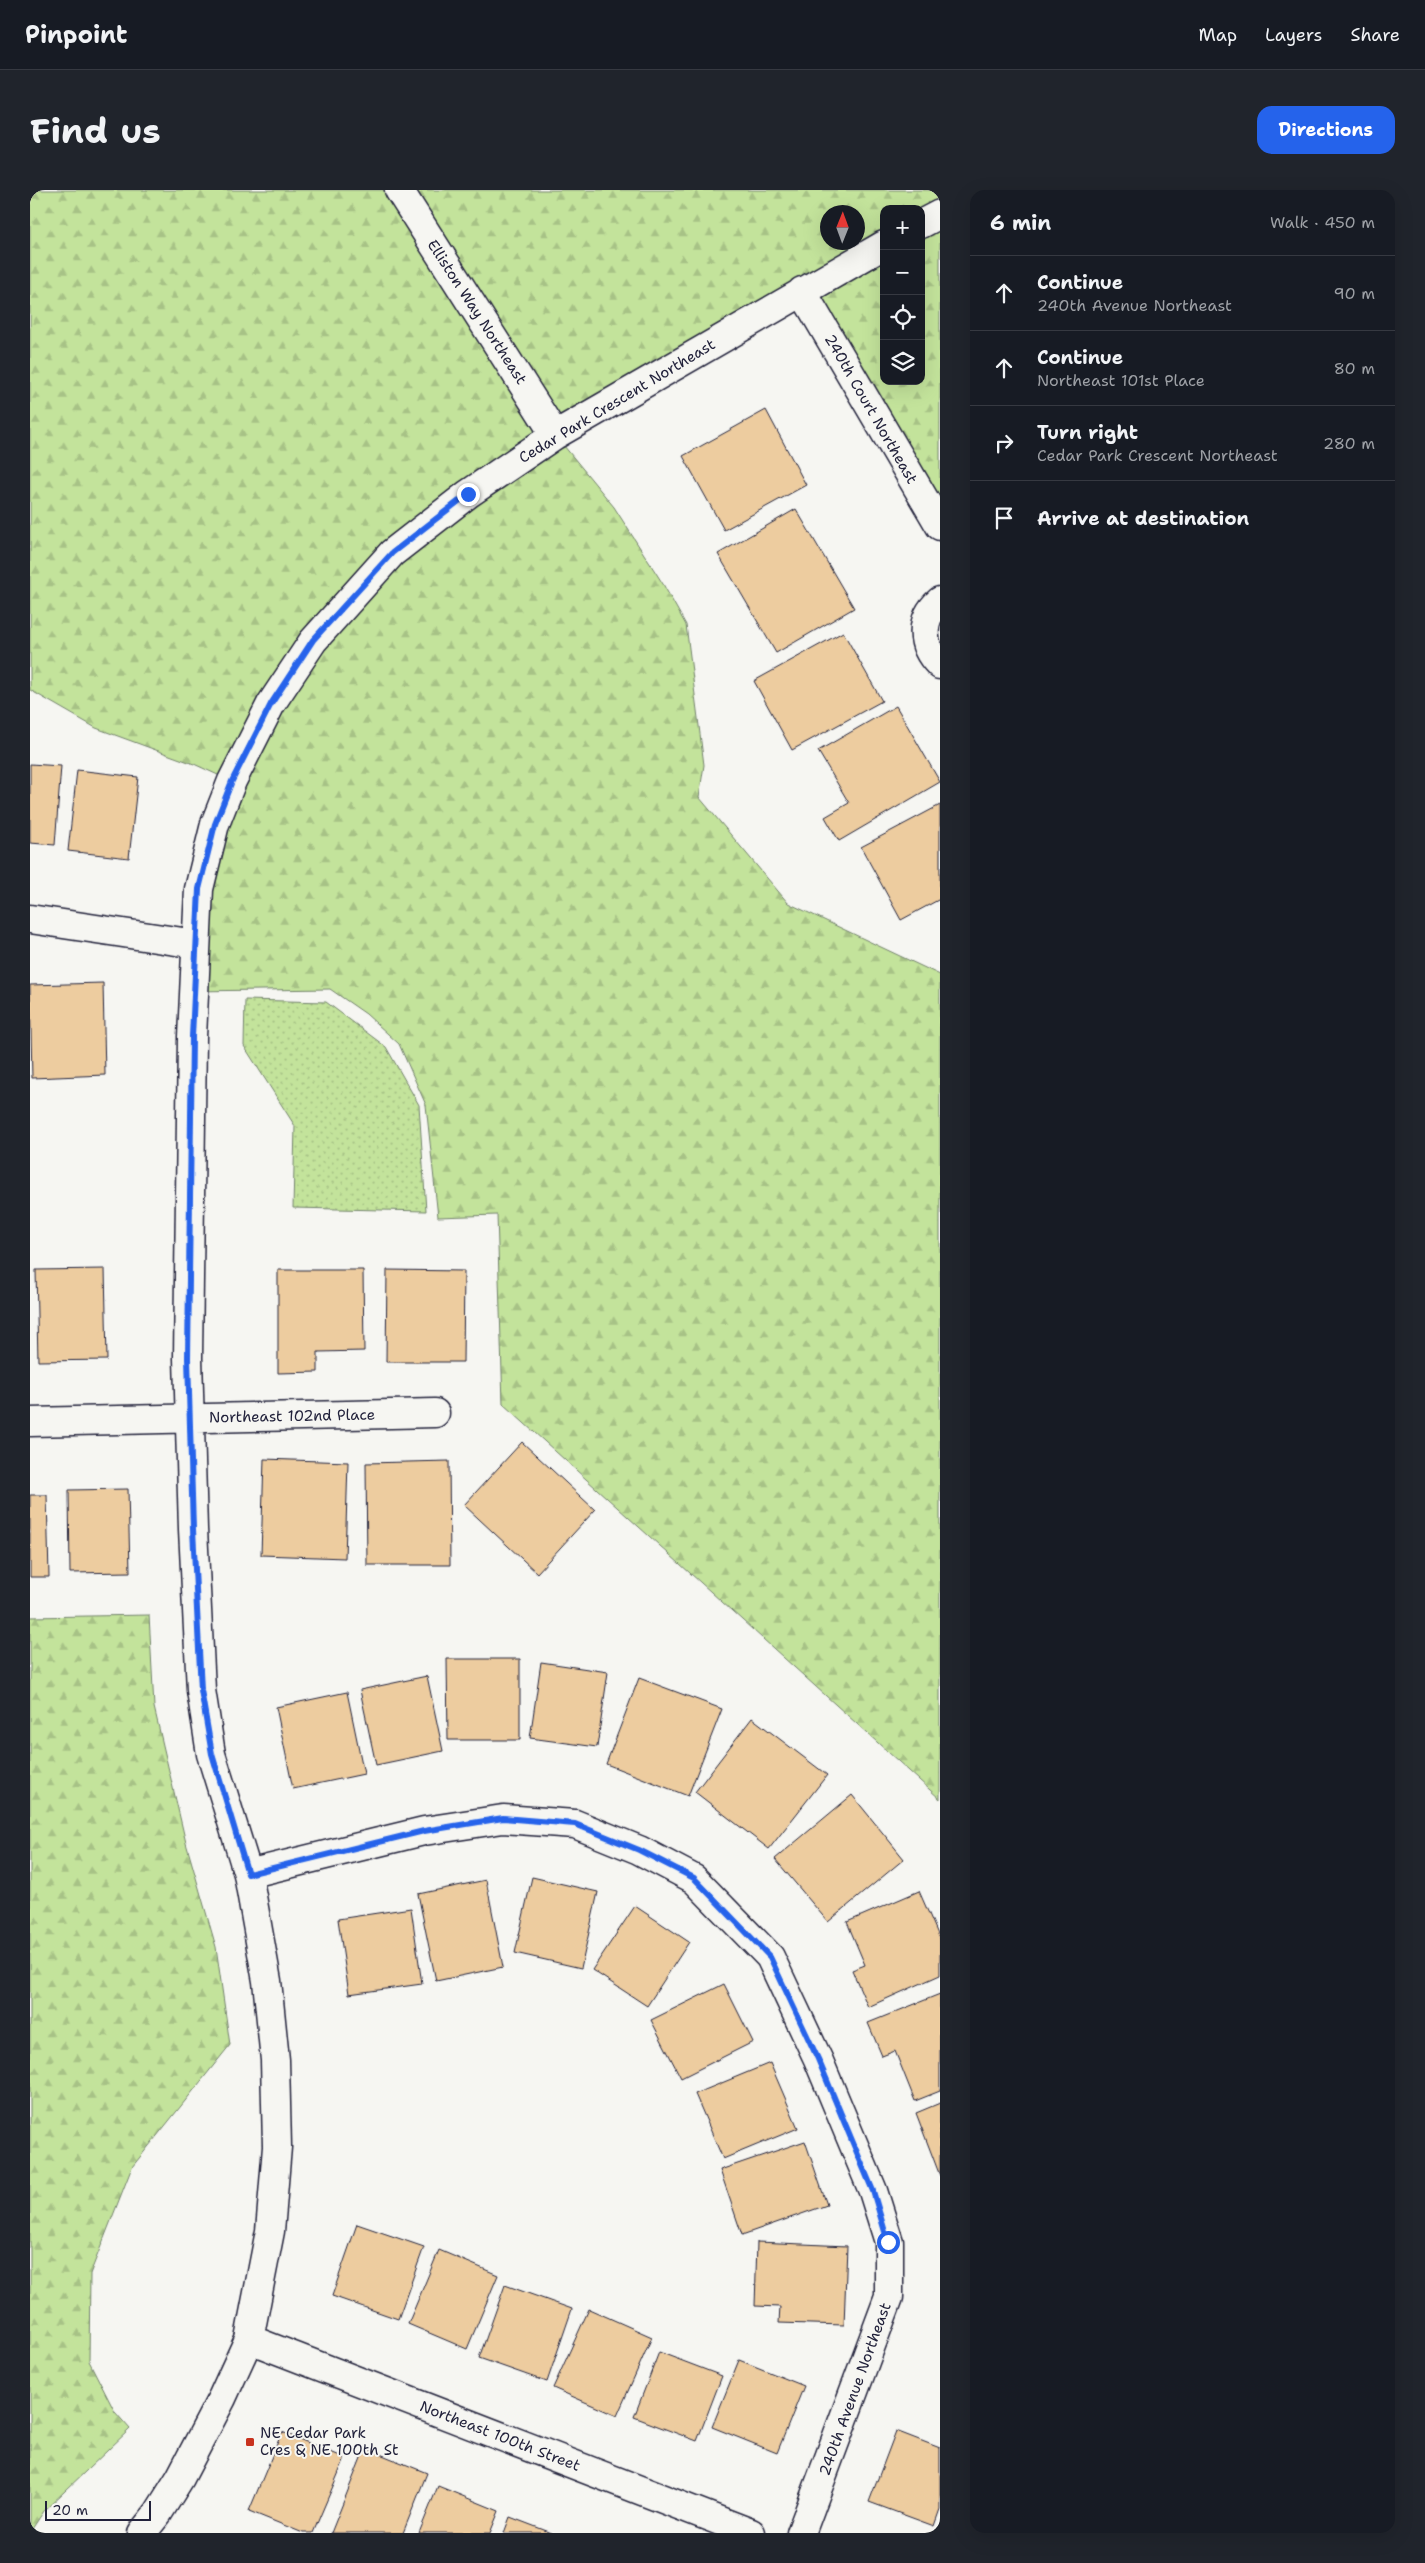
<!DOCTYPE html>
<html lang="en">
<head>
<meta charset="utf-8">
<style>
	:root { --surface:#171b24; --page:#20242c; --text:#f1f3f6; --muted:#9ea1a6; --line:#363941; --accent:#2563eb }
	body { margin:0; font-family:"Shantell Sans",sans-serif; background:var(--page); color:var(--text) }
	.controls { position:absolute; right:15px; top:15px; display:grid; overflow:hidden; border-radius:10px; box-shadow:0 5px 20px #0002 }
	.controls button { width:45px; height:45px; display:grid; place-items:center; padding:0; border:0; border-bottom:1px solid var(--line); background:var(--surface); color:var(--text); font:25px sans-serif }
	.compass { position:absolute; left:790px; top:15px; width:45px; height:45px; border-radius:50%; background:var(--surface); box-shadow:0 5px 20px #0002; rotate:1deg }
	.scale { position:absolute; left:15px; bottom:12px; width:106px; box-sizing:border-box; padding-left:5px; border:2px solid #22223b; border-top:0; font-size:14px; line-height:18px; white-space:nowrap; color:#22223b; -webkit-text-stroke:4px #f6f6f2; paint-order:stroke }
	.stop { position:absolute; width:15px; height:15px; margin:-11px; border:4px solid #2563eb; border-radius:50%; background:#fff }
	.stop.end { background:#2563eb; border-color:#fff; box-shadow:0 1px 5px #0008 }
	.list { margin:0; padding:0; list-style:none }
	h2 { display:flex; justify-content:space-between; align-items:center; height:65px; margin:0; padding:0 20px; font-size:21px }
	h2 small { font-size:16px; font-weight:400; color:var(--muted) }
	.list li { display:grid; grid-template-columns:32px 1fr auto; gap:15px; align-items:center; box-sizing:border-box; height:75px; padding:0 20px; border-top:1px solid var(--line) }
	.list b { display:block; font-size:19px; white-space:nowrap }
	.list p { margin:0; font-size:16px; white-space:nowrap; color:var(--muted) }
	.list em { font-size:16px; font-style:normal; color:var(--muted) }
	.icon { flex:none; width:28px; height:28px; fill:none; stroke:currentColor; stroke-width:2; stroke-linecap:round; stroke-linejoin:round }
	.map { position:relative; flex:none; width:910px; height:2343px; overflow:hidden; border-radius:15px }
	header { display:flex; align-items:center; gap:30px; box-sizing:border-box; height:70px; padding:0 25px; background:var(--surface); border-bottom:1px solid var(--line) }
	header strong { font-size:24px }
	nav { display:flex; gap:28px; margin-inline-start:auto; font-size:18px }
	.intro { display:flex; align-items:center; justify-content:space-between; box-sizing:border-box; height:120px; padding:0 30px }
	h1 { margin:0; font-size:35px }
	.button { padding:12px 22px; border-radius:15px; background:var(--accent); color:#fff; font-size:18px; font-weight:700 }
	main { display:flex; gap:30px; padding:0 30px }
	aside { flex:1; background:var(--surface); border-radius:15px; box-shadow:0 5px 20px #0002 }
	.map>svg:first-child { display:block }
</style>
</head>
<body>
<header>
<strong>Pinpoint</strong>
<nav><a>Map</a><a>Layers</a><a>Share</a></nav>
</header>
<div class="intro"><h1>Find us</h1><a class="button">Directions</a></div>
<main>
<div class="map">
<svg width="910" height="2343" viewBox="0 0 910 2343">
	<defs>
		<pattern id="grass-dots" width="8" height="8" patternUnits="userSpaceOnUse" patternTransform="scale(1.25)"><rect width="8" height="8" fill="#c3e39b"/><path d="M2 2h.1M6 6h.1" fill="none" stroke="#a7c286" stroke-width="1.8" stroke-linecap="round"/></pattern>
		<pattern id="forest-firs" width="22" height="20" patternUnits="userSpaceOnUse" patternTransform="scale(1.25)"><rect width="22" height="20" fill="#c3e39b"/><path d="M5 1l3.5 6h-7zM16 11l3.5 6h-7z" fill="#a7c286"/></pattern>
	</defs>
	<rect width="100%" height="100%" fill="#f6f6f2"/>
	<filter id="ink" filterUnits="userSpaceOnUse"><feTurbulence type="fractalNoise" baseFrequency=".02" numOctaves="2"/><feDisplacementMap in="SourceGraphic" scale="10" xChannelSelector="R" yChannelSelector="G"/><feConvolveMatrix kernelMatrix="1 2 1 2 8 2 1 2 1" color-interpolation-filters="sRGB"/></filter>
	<g filter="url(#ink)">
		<path fill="url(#grass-dots)" stroke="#72826b" d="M215 810 296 812 356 857 389 915 396 1021 263 1018 265 936 214 856Z"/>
		<path fill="url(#forest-firs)" stroke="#72826b" fill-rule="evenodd" d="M0 0H910V336L772 101 525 245 584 317 633 394 656 435 674 575 669 607 758 713 910 785V1609L473 1214 467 1025 408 1027 396 915 369 854 336 824 300 799 164 801 201 591 164 574 66 538 0 500ZM854 19H891V191H854ZM798 22H828V52H798Z
			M119 1425 124 1517 156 1653 186 1757 200 1855 102 1977 60 2084 59 2171 85 2222 100 2239 14 2321 0 2342V1427Z"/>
		<path fill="#edcc9f" stroke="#22223b" d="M736 220 776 295 694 340 653 266Z
			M766 319 824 418 746 463 688 364Z
			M813 442 852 511 762 560 724 491Z
			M866 516 910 592 809 651 795 627 819 613 788 561Z
			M0 574 31 576 25 655 0 653Z
			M47 580 108 587 99 668 38 661Z
			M910 615V709L871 730 831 657Z
			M73 793 75 885 2 888 0 795Z
			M75 1079 77 1170 8 1171 6 1080Z
			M248 1080H333L334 1161 288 1162V1182L248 1183Z
			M357 1080 434 1081 433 1172H356Z
			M492 1252 565 1320 507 1383 434 1315Z
			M234 1269 318 1272 315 1368 231 1365Z
			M419 1271 420 1375H337L336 1273Z
			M98 1299 100 1382 40 1383 39 1300Z
			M0 1305H17L19 1387H0Z
			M417 1469H490V1550H418Z
			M511 1472 578 1482 567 1557 500 1548Z
			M397 1486 413 1561 346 1575 330 1500Z
			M609 1488 692 1519 658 1606 576 1574Z
			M317 1502 334 1584 263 1599 246 1517Z
			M722 1528 797 1585 739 1659 665 1602Z
			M822 1605 874 1669 798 1732 745 1669Z
			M502 1687 568 1702 551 1778 485 1763Z
			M456 1690 473 1777 406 1791 388 1704Z
			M889 1701 910 1749V1785L838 1817 822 1780 835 1775 817 1732Z
			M605 1716 659 1752 617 1816 562 1780Z
			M381 1718 392 1794 319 1804 308 1729Z
			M694 1794 723 1852 651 1888 621 1830Z
			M910 1804V1901L885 1911 865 1861 852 1866 838 1833Z
			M740 1873 768 1938 693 1969 665 1904Z
			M910 1913V1986L886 1923Z
			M775 1951 797 2015 712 2045 690 1980Z
			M327 2034 394 2057 368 2129 302 2106Z
			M727 2052 817 2056 814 2135 749 2133 750 2117 725 2116Z
			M409 2060 468 2085 437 2159 378 2134Z
			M475 2095 542 2119 517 2192 449 2168Z
			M559 2119 622 2147 587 2226 523 2198Z
			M629 2162 692 2186 667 2251 604 2227Z
			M709 2170 774 2196 747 2263 682 2237Z
			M866 2241 910 2258V2319L904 2336 839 2312Z
			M252 2242 315 2268 283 2343H273L219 2321Z
			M335 2258 397 2283 373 2343H301Z
			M408 2296 469 2321 460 2343H389Z
			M480 2327 522 2343H474Z"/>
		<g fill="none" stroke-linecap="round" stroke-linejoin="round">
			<defs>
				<path id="minor" d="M369 0 525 245
					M891 34 910 24
					M772 101 910 336
					M910 411C889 429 890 456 910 475
					M0 729 166 754
					M0 1232 405 1223
					M218 1684 394 1641 473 1629 545 1634 609 1660 664 1689 740 1767 788 1869 843 2001 859 2052V2107L771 2343
					M219 2149 721 2343
					M112 2343 128 2323 150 2288 192 2208 219 2149 240 2041 247 1957 245 1870 237 1791 218 1684 181 1564 171 1500 163 1339 158 1168 162 847 169 699 185 634 202 591 241 514 283 451 362 363 438 304 525 245 854 55"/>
			</defs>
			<use href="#minor" stroke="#22223b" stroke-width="31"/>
			<use href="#minor" stroke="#f6f6f2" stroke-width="28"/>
		</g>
	</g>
	<g fill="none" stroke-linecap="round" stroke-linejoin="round" filter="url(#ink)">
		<path stroke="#2563eb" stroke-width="6" d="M438 304 362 363 283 450 241 514 202 591 185 634 169 699 162 847 158 1168 163 1339 171 1500 182 1564 218 1684 394 1641 473 1628 545 1634 609 1660 664 1688 740 1767 788 1869 843 2001 858 2052"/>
	</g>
	<rect fill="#c8321e" stroke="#f6f6f2" stroke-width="2" x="215" y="2247" width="10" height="10" rx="2.5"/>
	<g text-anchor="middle" stroke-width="4" stroke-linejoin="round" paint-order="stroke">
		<g font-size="15" fill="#22223b" stroke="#f6f6f2">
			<text transform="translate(447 122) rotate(57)" y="5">Elliston Way Northeast</text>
			<text transform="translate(587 211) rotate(-31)" y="5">Cedar Park Crescent Northeast</text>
			<text transform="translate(841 219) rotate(60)" y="5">240th Court Northeast</text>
			<text transform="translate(262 1226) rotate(-1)" y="5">Northeast 102nd Place</text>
			<text transform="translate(825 2199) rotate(-70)" y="5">240th Avenue Northeast</text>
			<text transform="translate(470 2246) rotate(21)" y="5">Northeast 100th Street</text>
		</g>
		<g font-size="15" fill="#22223b" stroke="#f6f6f2" text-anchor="start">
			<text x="230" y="2248">NE Cedar Park<tspan x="230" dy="17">Cres &amp; NE 100th St</tspan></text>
		</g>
	</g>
</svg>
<div class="controls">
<button>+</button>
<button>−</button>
<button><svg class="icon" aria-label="locate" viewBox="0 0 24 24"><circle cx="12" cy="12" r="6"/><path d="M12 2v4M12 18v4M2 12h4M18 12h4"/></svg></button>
<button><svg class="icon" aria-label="layers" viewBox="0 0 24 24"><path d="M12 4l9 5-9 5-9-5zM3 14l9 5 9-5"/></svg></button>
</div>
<svg class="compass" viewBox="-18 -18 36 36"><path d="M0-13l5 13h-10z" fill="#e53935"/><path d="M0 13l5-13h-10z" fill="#9ea1a6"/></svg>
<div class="scale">20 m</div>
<div class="stop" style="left:858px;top:2052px"></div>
<div class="stop end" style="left:438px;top:304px"></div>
</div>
<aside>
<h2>6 min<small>Walk · 450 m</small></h2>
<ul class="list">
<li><svg class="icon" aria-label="ahead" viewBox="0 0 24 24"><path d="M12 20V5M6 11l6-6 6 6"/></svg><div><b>Continue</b><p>240th Avenue Northeast</p></div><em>90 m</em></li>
<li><svg class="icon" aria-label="ahead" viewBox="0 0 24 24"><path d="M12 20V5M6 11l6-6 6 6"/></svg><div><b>Continue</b><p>Northeast 101st Place</p></div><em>80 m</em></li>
<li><svg class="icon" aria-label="right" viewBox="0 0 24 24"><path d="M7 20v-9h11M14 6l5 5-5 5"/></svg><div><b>Turn right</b><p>Cedar Park Crescent Northeast</p></div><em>280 m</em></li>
<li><svg class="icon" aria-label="arrive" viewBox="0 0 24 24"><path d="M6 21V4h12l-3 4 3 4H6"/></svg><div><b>Arrive at destination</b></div></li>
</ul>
</aside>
</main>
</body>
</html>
